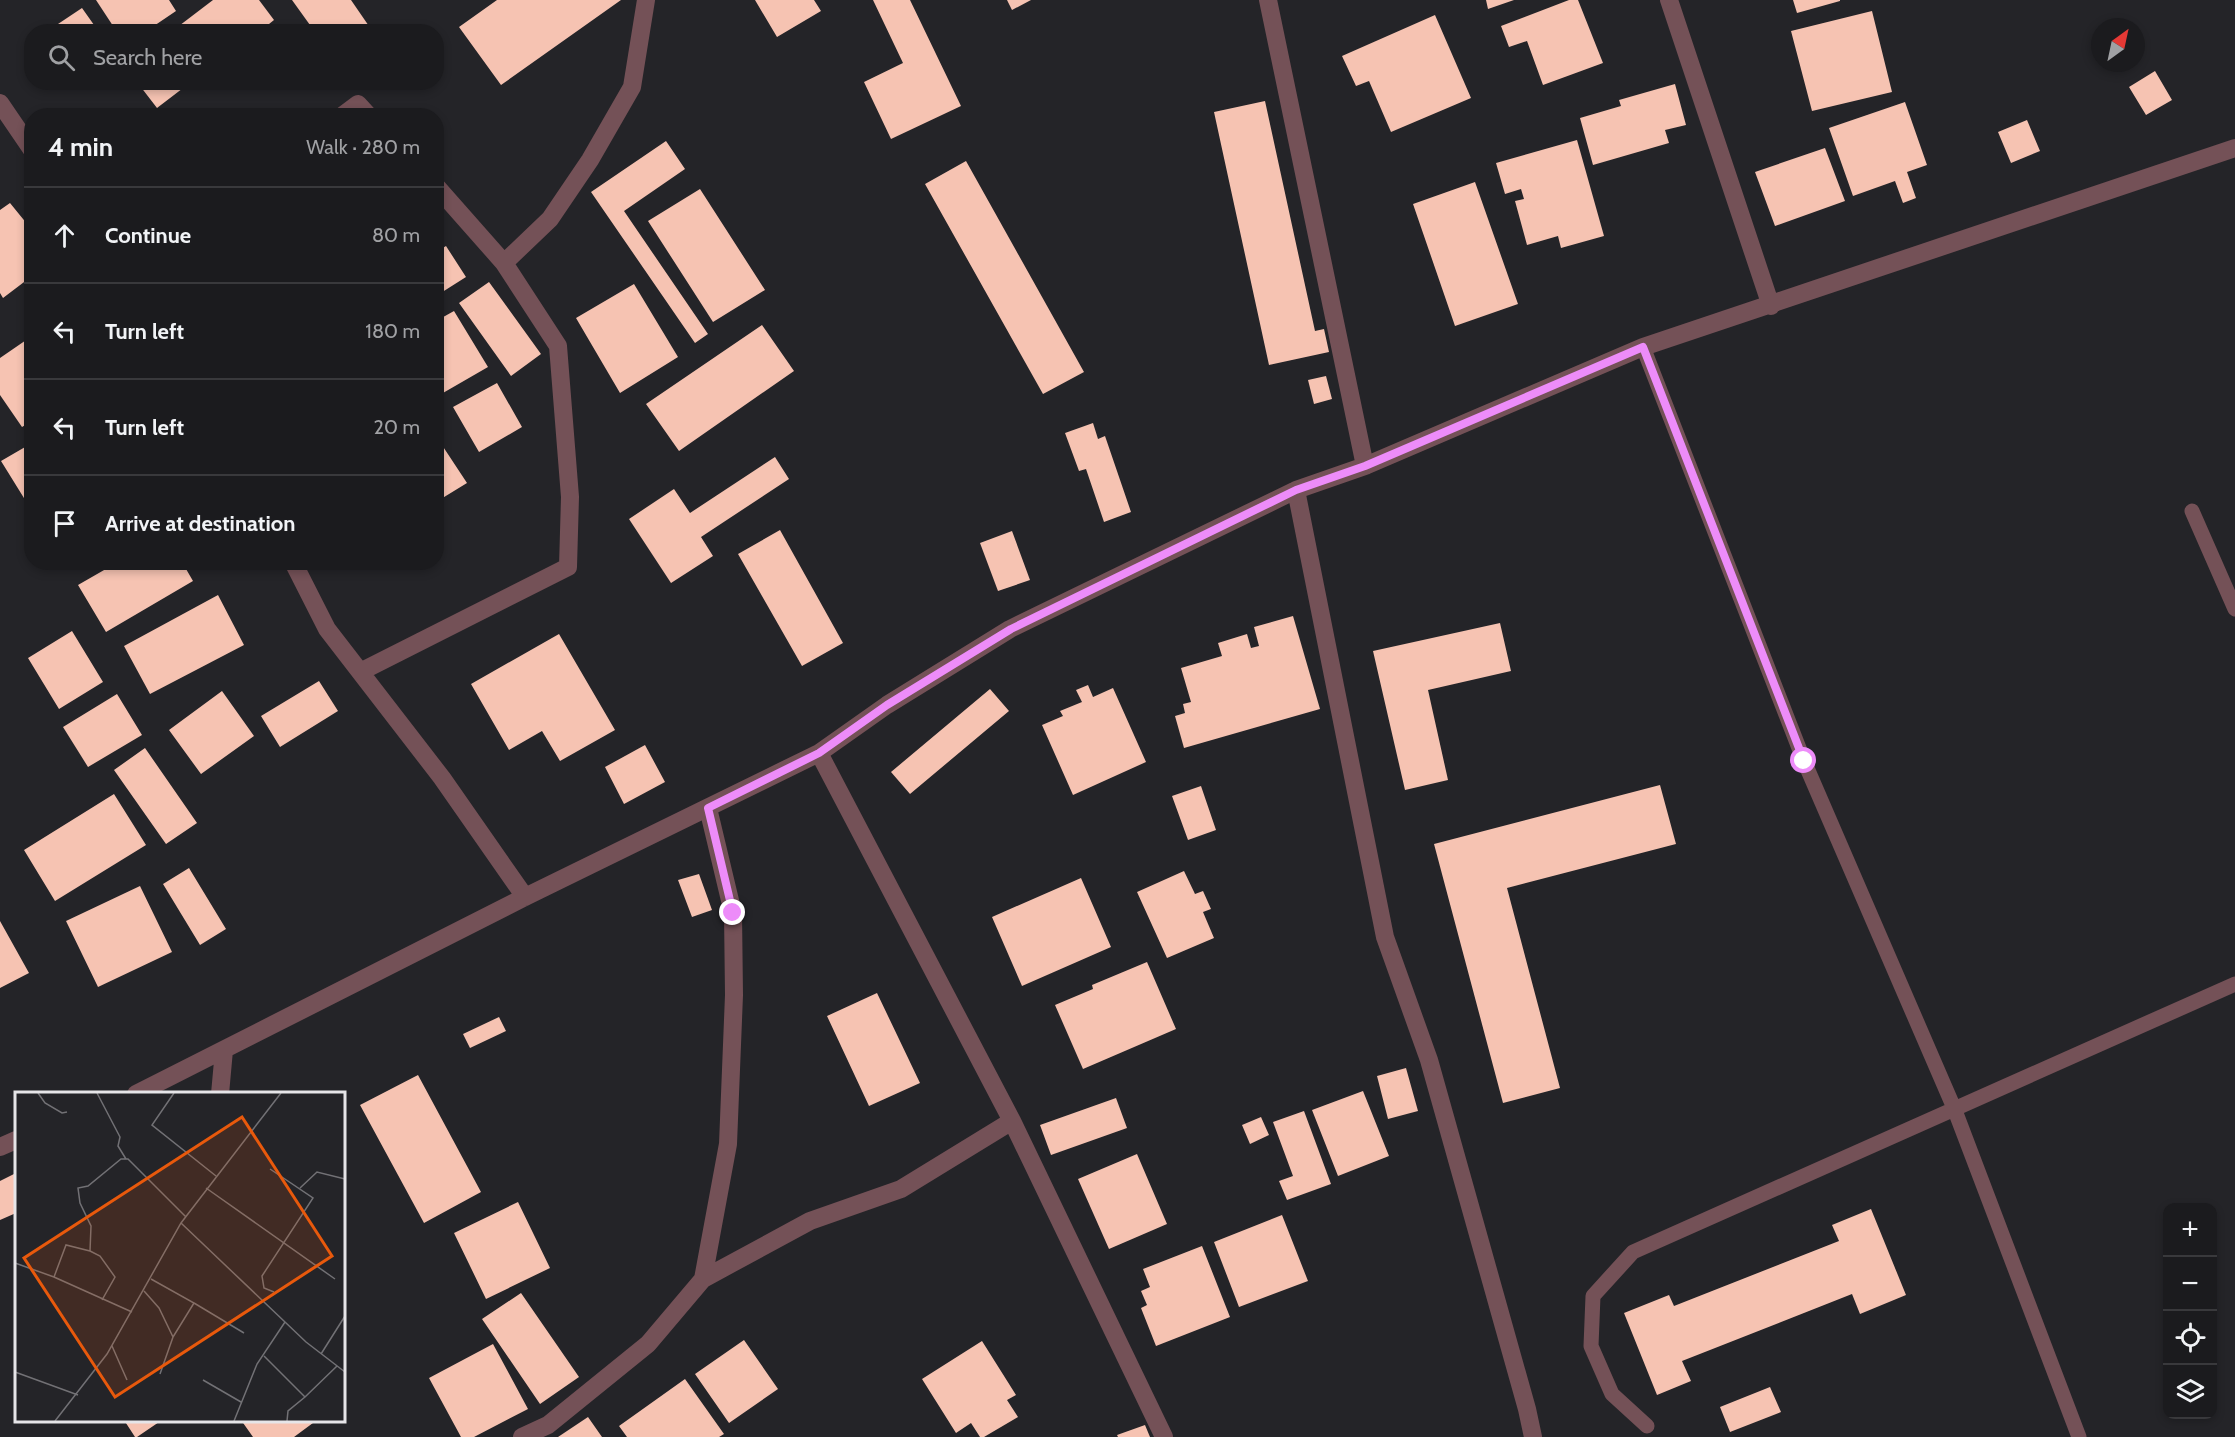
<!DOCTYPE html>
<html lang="en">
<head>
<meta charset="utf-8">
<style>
	:root { --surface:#1b1b1e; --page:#28282b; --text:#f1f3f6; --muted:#a0a1a4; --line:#39393c }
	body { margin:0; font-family:Cabin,sans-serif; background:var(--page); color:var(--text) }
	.controls { position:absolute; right:18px; bottom:18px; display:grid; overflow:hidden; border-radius:12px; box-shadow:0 3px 9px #0003 }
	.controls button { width:54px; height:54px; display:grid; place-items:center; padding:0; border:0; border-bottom:2px solid var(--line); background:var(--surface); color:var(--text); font:30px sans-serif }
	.compass { position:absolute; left:2091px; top:18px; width:54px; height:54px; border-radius:50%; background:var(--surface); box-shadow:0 3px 9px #0003; rotate:33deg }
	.stop { position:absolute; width:18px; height:18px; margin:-14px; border:4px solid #ed8cf9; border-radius:50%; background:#fff }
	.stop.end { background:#ed8cf9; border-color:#fff; box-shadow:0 2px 6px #0008 }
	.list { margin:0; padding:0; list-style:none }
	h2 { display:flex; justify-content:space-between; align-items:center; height:78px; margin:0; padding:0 24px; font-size:26px }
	h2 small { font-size:20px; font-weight:400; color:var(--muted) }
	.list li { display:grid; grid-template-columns:39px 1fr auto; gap:18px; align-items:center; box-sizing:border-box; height:96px; padding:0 24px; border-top:2px solid var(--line) }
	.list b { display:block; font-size:22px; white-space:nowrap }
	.list em { font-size:20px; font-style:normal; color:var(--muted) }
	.icon { flex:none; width:33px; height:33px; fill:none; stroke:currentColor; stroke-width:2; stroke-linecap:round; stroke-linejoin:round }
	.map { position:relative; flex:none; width:2235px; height:1437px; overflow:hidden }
	.search { position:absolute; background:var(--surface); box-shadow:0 3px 9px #0003; left:24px; top:24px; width:420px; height:66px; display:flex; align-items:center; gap:15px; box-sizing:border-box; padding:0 21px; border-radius:24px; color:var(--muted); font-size:22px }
	.panel { position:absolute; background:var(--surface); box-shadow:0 3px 9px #0003; left:24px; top:108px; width:420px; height:462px; border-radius:24px }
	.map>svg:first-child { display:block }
</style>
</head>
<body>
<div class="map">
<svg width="2235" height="1437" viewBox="0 0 2235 1437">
	<rect width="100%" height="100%" fill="#242428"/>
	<path fill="#f6c3b2" d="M96 0H169L176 11 145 32H117Z
		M213 0H259L274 20 259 32H171Z
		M292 0H351L373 32H315Z
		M497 0H621L501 85 459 27Z
		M755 0H814L821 11 777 37Z
		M873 0H910L961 106 891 139 864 82 903 63Z
		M1007 0H1031L1012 10Z
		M1486 0H1514L1488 9Z
		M1569 0H1578L1603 63 1543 85 1527 41 1509 47 1501 26Z
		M1793 0H1840V1L1797 13Z
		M82 8 99 32H46Z
		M1872 11 1892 92 1812 111 1791 31Z
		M1435 15 1471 98 1391 132 1369 81 1356 86 1342 56Z
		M2155 71 2172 100 2146 115 2129 87Z
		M137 82H191L157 108Z
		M1675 84 1686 125 1665 130 1669 143 1593 165 1580 118 1621 106 1619 100Z
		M1265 101 1315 331 1324 329 1329 352 1269 365 1214 112Z
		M1905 102 1927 165 1907 172 1916 198 1903 203 1895 181 1853 196 1829 128Z
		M2027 120 2040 151 2011 163 1998 132Z
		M1577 140 1604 236 1561 248 1558 236 1527 245 1515 201 1524 199 1521 189 1505 194 1496 163Z
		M666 141 685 169 624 211 708 334 695 343 591 192Z
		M1825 148 1845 201 1775 226 1755 172Z
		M966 161 1084 372 1043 394 925 184Z
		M1475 182 1518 304 1455 326 1413 204Z
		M700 189 765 290 713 322 648 221Z
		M10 203 32 230V276L3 298 0 293V210Z
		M446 246 466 277 436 296V252Z
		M489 282 541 354 511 376 459 303Z
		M634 284 678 357 620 393 576 318Z
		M454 311 488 367 436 397V321Z
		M762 325 794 371 679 451 646 404Z
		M32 336V421L22 427 0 395V358Z
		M1326 376 1332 399 1314 404 1308 380Z
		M497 383 522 427 479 452 453 407Z
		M1093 423 1098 439 1105 436 1131 512 1104 522 1086 469 1079 471 1065 433Z
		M436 436 467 483 436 502Z
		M32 443V511L1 461Z
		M775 457 789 479 701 537 713 556 671 583 629 519 674 489 690 513Z
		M780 530 843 643 802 666 738 554Z
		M1012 531 1030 580 998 591 980 543Z
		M118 562H182L193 581 106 632 78 585Z
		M218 595 244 645 150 694 124 646Z
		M1293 616 1320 709 1184 748 1175 716 1185 713 1183 704 1191 702 1181 668 1222 656 1218 643 1247 634 1251 648 1259 646 1254 627Z
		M1500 623 1511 671 1428 690 1448 780 1405 790 1373 651Z
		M72 631 103 682 59 709 28 658Z
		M559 634 615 730 560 761 542 731 509 750 471 684Z
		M319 681 338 711 280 747 261 716Z
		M1088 685 1093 697 1113 688 1146 762 1073 795 1042 725 1063 716 1060 711 1082 702 1076 690Z
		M990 689 1009 711 910 794 891 772Z
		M222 691 254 736 201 774 169 730Z
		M117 694 142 735 88 767 63 727Z
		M645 745 665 782 624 804 605 767Z
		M145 748 197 823 166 844 114 770Z
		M1660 785 1676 844 1507 888 1560 1088 1503 1103 1434 844Z
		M1201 786 1216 830 1188 840 1172 796Z
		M114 794 146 845 55 901 24 850Z
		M189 868 226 929 200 945 163 884Z
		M1184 871 1195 894 1203 891 1211 909 1203 912 1214 938 1167 958 1137 892Z
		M699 874 712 910 692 917 678 880Z
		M1081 878 1111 947 1022 986 992 917Z
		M140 886 172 952 98 987 66 921Z
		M0 921 29 973 0 988Z
		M1147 962 1176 1029 1083 1069 1055 1005 1093 989 1092 985Z
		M877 993 920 1083 869 1106 827 1016Z
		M499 1017 506 1031 470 1048 463 1034Z
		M1406 1068 1418 1111 1388 1119 1377 1076Z
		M418 1075 481 1192 424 1223 360 1105Z
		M1363 1091 1389 1156 1338 1176 1312 1110Z
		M1116 1098 1127 1128 1051 1155 1040 1125Z
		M1304 1111 1331 1184 1287 1200 1279 1181 1293 1176 1273 1122Z
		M1261 1117 1269 1135 1250 1144 1242 1125Z
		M1137 1154 1167 1224 1109 1249 1078 1179Z
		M16 1173V1213L0 1220V1181Z
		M518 1202 550 1268 486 1299 454 1233Z
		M1871 1209 1906 1295 1860 1314 1852 1294 1682 1361 1691 1381 1657 1395 1624 1313 1669 1295 1674 1306 1839 1241 1832 1225Z
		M1282 1215 1308 1281 1239 1307 1214 1242Z
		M1202 1246 1230 1317 1156 1346 1141 1308 1147 1305 1141 1291 1150 1287 1143 1269Z
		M521 1293 579 1377 540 1404 482 1319Z
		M744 1340 778 1389 729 1423 695 1374Z
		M982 1341 1016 1395 1007 1400 1018 1417 984 1437H980L971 1423 956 1433 922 1379Z
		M493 1344 528 1409 474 1437H461L429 1378Z
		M685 1379 724 1434 719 1437H627L619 1426Z
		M1770 1387 1781 1412 1730 1432 1720 1407Z
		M588 1417 602 1437H558Z
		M124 1420H162L137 1437H135Z
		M241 1420H317L294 1437H253Z
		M1145 1425 1150 1437H1118L1117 1435Z"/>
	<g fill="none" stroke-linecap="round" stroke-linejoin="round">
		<path stroke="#745157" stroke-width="15" d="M1643 347 1804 761 1954 1108 2079 1437
			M2192 511 2235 609
			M1647 1426 1612 1394 1591 1346 1593 1296 1633 1252 2235 984"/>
		<path stroke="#745157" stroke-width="18" d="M1268 0 1365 466
			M1669 0 1771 306
			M0 103 32 150
			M342 116 358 104 369 116
			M436 186 504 263 550 219 590 160 632 87 646 0
			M1296 490 1385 937 1429 1060 1527 1409 1533 1437
			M293 562 327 629 442 778 525 897
			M360 672 568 567 570 497 558 346 504 263
			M136 1094 525 897 819 753 887 705 1010 629 1296 490 1365 466 1643 347 2235 148
			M220 1094 224 1050
			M1012 1121 1164 1437
			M0 1147 16 1140
			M703 1279 810 1221 901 1189 1012 1121 819 753
			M522 1437 548 1425 648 1344 703 1279 728 1144 734 995 733 913 708 808"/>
	</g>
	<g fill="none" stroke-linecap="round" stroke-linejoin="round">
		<path stroke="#ed8cf9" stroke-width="8" d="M733 913 708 808 819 753 887 705 1011 629 1296 490 1365 466 1643 347 1804 761"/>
	</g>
	<g transform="translate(15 1092)">
		<rect width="330" height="330" fill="#242428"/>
		<path fill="none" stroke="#727175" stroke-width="1.5" d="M23 1 30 11 47 21 52 20M82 1 105 45 103 54 111 67M159 1 137 33 201 84M255 77 298 106 247 184 249 196 259 200M191 96 320 187M285 96 302 80 330 87M166 131 291 250 330 280M75 159 85 164 100 185 87 208M0 171 39 185M136 187 179 211 158 245M129 199 144 216 158 245 145 282M179 211 229 241M117 220 39 185 51 153 75 159 76 134 65 111 63 96 73 94 106 67H113L171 125M97 254 112 288M306 262 330 224M249 264 290 305 322 274M0 280 63 303M188 288 226 310M40 329 92 262 166 131 266 1M219 329 242 272 270 230M272 329 273 319 290 305"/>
		<path fill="#e8590c" fill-opacity="0.15" stroke="#e8590c" stroke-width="3" d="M227 25 317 164 100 305 9 166Z"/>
		<rect width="330" height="330" fill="none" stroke="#e6e5e8" stroke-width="3"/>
	</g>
</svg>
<div class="controls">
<button>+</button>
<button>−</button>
<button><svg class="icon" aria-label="locate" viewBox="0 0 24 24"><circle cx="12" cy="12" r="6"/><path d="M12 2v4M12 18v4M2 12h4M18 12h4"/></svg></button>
<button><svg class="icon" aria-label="layers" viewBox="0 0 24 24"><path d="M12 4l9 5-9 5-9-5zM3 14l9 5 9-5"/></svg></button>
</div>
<svg class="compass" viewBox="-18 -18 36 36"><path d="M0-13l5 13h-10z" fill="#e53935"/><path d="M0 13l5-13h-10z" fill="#a0a1a4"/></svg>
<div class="stop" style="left:1804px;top:761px"></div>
<div class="stop end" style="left:733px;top:913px"></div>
<div class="search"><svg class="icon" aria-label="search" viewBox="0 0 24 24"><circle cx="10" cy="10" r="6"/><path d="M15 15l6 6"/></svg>Search here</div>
<section class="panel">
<h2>4 min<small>Walk · 280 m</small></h2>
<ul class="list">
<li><svg class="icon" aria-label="ahead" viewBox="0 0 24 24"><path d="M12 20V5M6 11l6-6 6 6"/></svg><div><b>Continue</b></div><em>80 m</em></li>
<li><svg class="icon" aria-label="left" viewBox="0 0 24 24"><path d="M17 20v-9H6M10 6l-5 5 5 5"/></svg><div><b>Turn left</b></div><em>180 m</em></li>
<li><svg class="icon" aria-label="left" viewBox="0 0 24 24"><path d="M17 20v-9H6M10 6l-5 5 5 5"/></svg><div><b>Turn left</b></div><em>20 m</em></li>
<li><svg class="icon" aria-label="arrive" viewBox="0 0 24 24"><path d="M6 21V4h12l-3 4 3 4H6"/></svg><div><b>Arrive at destination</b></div></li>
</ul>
</section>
</div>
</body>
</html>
